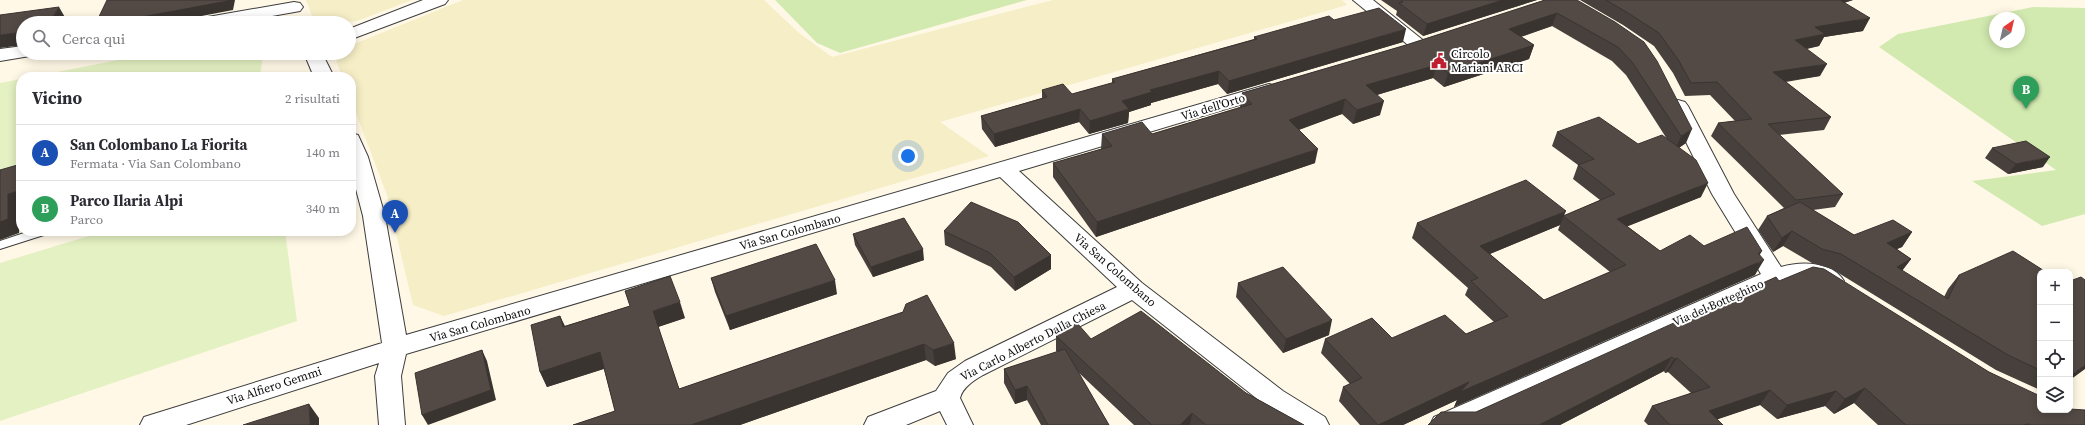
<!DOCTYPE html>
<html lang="it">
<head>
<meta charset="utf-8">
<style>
	:root { --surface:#fff; --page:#f2f2f3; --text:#2b2b33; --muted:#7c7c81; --line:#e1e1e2; --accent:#b45309 }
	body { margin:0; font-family:"Source Serif 4",serif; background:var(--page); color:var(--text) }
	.controls { position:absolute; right:12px; bottom:12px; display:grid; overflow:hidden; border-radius:8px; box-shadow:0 2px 10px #0003 }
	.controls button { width:36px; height:36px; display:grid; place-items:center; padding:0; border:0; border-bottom:1px solid var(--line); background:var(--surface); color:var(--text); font:20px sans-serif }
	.compass { position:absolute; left:1989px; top:12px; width:36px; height:36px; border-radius:50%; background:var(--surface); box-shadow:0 2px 10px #0003; rotate:34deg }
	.you { position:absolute; left:908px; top:156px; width:14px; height:14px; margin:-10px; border:3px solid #fff; border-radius:50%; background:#1a73e8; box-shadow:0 0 0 6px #1a73e833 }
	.badge { display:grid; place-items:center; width:26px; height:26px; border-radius:50%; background:var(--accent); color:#fff; font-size:13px; font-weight:700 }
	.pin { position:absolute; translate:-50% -33px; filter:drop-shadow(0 1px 2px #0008) }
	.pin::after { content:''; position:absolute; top:21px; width:14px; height:12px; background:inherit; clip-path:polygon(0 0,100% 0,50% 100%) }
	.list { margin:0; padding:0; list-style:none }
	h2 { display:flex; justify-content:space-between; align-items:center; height:52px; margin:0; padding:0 16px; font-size:17px }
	h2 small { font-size:13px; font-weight:400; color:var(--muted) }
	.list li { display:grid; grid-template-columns:26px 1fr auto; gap:12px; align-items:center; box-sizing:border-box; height:56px; padding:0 16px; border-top:1px solid var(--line) }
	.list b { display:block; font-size:15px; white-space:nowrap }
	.list p { margin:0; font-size:13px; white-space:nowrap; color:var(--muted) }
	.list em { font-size:13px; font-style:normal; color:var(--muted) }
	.icon { flex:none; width:22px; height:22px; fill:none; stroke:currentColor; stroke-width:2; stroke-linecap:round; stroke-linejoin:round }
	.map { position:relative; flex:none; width:2085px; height:425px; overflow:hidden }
	.search { position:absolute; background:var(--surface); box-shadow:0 2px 10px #0003; left:16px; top:16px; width:340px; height:44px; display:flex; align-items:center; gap:10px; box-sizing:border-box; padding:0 14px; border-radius:22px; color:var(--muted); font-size:15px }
	.panel { position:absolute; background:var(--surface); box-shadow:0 2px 10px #0003; left:16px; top:72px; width:340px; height:164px; border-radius:16px }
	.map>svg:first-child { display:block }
</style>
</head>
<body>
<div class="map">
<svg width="2085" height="425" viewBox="0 0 2085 425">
	<rect width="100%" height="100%" fill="#fff8e6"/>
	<path fill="#f5eec6" d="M306 0H412L357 21 326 23 314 21Z
		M463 0H764L799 33 832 57 1053 0H1342L1347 5 940 122 989 156 444 316 413 305 387 195 351 100V77H342L336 60 341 53H349V46Z"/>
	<path fill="#d2eab0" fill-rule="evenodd" d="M775 0H1027L840 53 817 43Z
		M2033 7 2085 8V214L2042 226 1972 181 2056 170 1879 47 1898 34ZM1995 18H2019V42H1995Z"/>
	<path fill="#e4f1c2" d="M154 53H263L260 77H32Z
		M21 79V170L0 174V83Z
		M105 231H285L297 321 0 421V263Z"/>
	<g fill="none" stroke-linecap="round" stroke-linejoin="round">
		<defs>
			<path id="service" d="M30 231H49L47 234 0 249V241Z"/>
			<path id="minor" d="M423 0H448L445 4 349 40V29Z
				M1353 0H1373L1429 45 1427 49 1420 51 1413 49Z
				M294 2 300 3 303 7 300 11 233 23H193L196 19 202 18Z
				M23 46V53H32L30 56 0 61V49Z
				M304 53H322L334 77H314Z
				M1269 84 1276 86 1279 90 1276 94 1019 171 1142 283 1283 391 1325 417 1329 425H1295L1265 405 1132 300 983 375C973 381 963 387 960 398L973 425H947L940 411 906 425H864L868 417 936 391 948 373 965 361 1117 287 1000 177 406 354 401 376 405 425H379L375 376 379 363 186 425H140L144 417 382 343 363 216 351 170V133L358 135 368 157 385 216 406 335Z
				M1678 100 1685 102 1688 106 1734 194 1781 267C1801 261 1832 261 1844 281L1840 287 1832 289 1805 279 1784 283 1469 425H1430L1434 417 1761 274 1712 194 1668 106 1671 102Z"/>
		</defs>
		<use href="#service" stroke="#3d3d3d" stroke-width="2"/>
		<use href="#minor" stroke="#3d3d3d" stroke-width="2"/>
		<use href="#service" fill="#fff" fill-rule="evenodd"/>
		<use href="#minor" fill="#fff" fill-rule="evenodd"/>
	</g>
	<path fill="#47403c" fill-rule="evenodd" d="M1381 0H1537L1423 36 1396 15 1397 11Z
		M1545 0 1615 22 1686 143 1679 148 1701 197 1627 226 1660 251 1704 246 1760 254 1755 275 1454 407 1457 400 1403 425H1360L1339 401 1343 387 1350 384 1321 353 1325 339 1392 338 1466 334 1494 322 1465 295 1468 288 1412 238 1417 223 1564 216 1600 200 1573 179 1578 165 1552 146 1557 132 1638 144 1667 139 1626 75 1612 61 1552 26 1521 37 1534 45 1529 59 1444 87 1433 78 1377 95 1380 115 1353 124 1342 114 1299 130 1315 163 1096 237 1053 177V163L1101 149 1102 134H1152L1240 107 1242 93 1406 45ZM1560 225 1558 230 1610 272 1544 300 1490 254Z
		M1580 0H1853L1844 3 1863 31 1824 37 1819 46 1807 49 1820 76 1786 82 1831 117 1824 130 1779 135 1843 194 1835 207 1813 210 1854 235 1912 232 1902 247 1897 249 1911 259 1902 271 1944 297 1948 289 1959 275 2040 272V390L1996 370 1832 269 1812 263 1783 246 1773 252 1758 230 1767 216 1784 208 1711 136 1718 123 1735 121 1710 95 1685 96 1673 73 1654 46 1623 25Z
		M1334 20 1403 42 1227 94 1218 84 1151 103V105L1129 112 1128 123 1089 134 1079 122 995 147 982 129 981 116 1042 98V90L1072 94 1112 83V79L1254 39V37Z
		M1992 148 2043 167 2008 174 1985 158Z
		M944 231 1051 255V269L1015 291 991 267 945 245Z
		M853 234 924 260 873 277 855 245Z
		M711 278 837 294 730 330 715 292Z
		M1779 281 1989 372 2085 425H1878L1854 403 1834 414 1825 406 1777 419 1760 405 1717 419 1723 425H1648L1644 421 1652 406 1691 393 1668 372 1665 373 1664 371 1560 425H1428L1476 412Z
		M1238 283 1329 335 1283 353 1236 297Z
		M630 306 685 318 658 327 679 389 903 312 956 359 935 366 926 360 740 425H573L615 411 604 369 547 387 540 372 560 316 565 326Z
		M1056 336 1091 339 1246 393 1304 425H1134L1078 372 1109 425H1041L1027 400 1015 404 1004 383V369L1057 352 1056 351Z"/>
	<path fill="#3a3431" d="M228 0H235L233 10 165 23H109Z
		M1503 0H1537L1423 36 1427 24Z
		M1831 0H1853L1827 8Z
		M59 7 66 19 64 23H49Z
		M1557 13 1552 26 1505 42 1509 29Z
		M1870 18 1863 31 1824 37 1819 46 1789 52 1795 40 1815 27Z
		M1406 29 1403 42 1227 94 1229 81Z
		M23 32V45L0 48V35Z
		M1534 45 1529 59 1444 87 1448 73Z
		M1827 64 1820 76 1767 84 1773 72Z
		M1437 65 1433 78 1363 99 1366 85Z
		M1219 71 1218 84 1151 103V105L1129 112 1128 123 1089 134 1090 121 1122 101 1150 90Z
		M1345 99 1342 114 1286 134 1289 120Z
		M1384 101 1380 115 1353 124 1357 110Z
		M1080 109 1079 122 995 147 994 134Z
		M1692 129 1686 143 1675 150 1681 136Z
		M1318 149 1315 163 1096 237 1097 222Z
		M2050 157 2043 167 2008 174 2016 164Z
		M1708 183 1701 197 1611 233 1617 219Z
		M21 190V207L20 208 19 233 0 240V222L8 194Z
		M1566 211 1560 225 1475 260 1480 246Z
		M1792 231 1783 246 1773 252 1782 238Z
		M1912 232 1902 247 1877 257 1887 243Z
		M923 249 924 260 873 277 871 267Z
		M1762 251 1754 265 1764 260 1755 275 1454 407 1457 400 1403 425H1378L1469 382 1758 253Z
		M1051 255V269L1015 291 1014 277Z
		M1911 259 1900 273 1887 282 1897 267Z
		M835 280 837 294 730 330 726 316Z
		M680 302 685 318 658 327 653 311Z
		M560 316 567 332 563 327Z
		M1332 320 1329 335 1283 353 1286 339Z
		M954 343 956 359 935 366 933 350Z
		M924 344 926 360 740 425H691Z
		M482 350 487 361 496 400 428 425 422 415Z
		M600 352 606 368 547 387 540 372Z
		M1672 357 1664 371 1560 425H1539Z
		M1677 358 1668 372 1665 373 1674 359Z
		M2085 365V369L2070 380V376Z
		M1027 386V400L1015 404V390Z
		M1865 388 1854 403 1834 414 1845 399Z
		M1770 390 1760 405 1701 425 1709 411Z
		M1836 391 1825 406 1777 419 1787 405Z
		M309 404 319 418V425H310Z
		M1192 413 1190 425H1180Z"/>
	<path fill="#534a46" stroke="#3a3431" d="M107 0H228V1L109 23H96Z
		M1401 0H1503L1427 24 1399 3 1403 2Z
		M1545 0H1577L1615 22 1644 42 1657 61 1692 129 1681 136 1632 62 1618 47 1557 13 1509 29 1534 45 1448 73 1437 65 1366 85 1384 101 1357 110 1345 99 1289 120 1318 149 1097 222 1053 163 1112 146 1102 134 1142 122 1152 134 1252 104 1242 93 1406 45Z
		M1606 0H1840L1870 18 1815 27 1825 34 1795 40 1827 64 1773 72 1831 117 1768 124 1843 194 1796 200 1718 123 1752 119 1717 82 1691 83 1679 61 1659 33 1628 13Z
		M59 7 49 23H23V32L0 35V15Z
		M1379 8 1406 29 1229 81 1219 71 1150 90 1152 92 1122 101 1129 109 1090 121 1080 109 994 134 981 116 1047 97 1042 90 1063 84 1072 94 1115 82 1112 79 1257 39 1254 37 1329 16 1334 20Z
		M1599 117 1638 144 1662 135 1696 160 1708 183 1617 219 1660 251 1690 235 1704 246 1747 227 1762 251 1758 253 1764 260 1460 392 1469 382 1378 425 1343 387 1362 378 1325 339 1372 318 1392 338 1445 315 1466 334 1508 316 1471 281 1478 278 1417 223 1526 180 1566 211 1480 246 1544 300 1626 265 1563 216 1615 194 1578 165 1594 159 1557 132Z
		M2026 141 2050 157 2016 164 1992 148Z
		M21 164V190L8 194V219L0 222V170Z
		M971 202 1018 222 1051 255 1014 277 990 253 944 231Z
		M1800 202 1854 235 1893 220 1912 232 1887 243 1911 259 1897 267 1948 299 1959 275 2013 251 2046 272H2040V370L2008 355 1841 254 1822 249 1792 231 1782 238 1767 216Z
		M904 218 923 249 871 267 853 234Z
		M816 244 835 280 726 316 711 278Z
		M1283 267 1332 320 1286 339 1238 283Z
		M1813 267 1824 269 1989 372 2040 396V410H2070V409L2085 410V425H2031L2029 424 2023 425H1906L1865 388 1845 399 1836 391 1787 405 1770 390 1709 411 1723 425H1670L1652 406 1710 387 1677 358 1674 359 1672 357 1539 425H1428L1441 412H1476L1776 277 1779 281Z
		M670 276 680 302 653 311 679 389 903 312 906 304 927 295 954 343 933 350 924 344 691 425H573L615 411 600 352 540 372 531 325 560 316 563 327 630 306 625 291Z
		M2081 277 2085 280V365L2070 376V281Z
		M1141 311 1246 393 1304 425H1206L1192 413 1180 425H1152L1056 336 1077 323 1091 339Z
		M1065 349 1109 425H1048L1027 386 1015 390 1004 369Z
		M482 350 491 390 422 415 415 373Z
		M309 404 310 425H243Z"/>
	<defs>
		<symbol id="civic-bare" viewBox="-9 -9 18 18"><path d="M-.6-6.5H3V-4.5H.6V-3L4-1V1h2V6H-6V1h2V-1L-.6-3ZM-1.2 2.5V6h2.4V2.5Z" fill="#be1e30" stroke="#fff" stroke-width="2.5" paint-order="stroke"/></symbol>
	</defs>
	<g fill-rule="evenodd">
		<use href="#civic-bare" x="1428" y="50" width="22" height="22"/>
	</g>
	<g text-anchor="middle" stroke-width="4" stroke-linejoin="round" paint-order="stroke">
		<g font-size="12" fill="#0a0a0a" stroke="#fff" text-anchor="start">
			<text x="1451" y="58">Circolo<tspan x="1451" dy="14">Mariani ARCI</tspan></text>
		</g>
		<g font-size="12" fill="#0a0a0a" stroke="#fff">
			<text transform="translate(1213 107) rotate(-17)" y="4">Via dell'Orto</text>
			<text transform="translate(790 232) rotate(-16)" y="4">Via San Colombano</text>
			<text transform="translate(1115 270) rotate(41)" y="4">Via San Colombano</text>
			<text transform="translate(1718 303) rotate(-24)" y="4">Via del Botteghino</text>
			<text transform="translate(480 324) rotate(-16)" y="4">Via San Colombano</text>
			<text transform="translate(1033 341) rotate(-27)" y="4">Via Carlo Alberto Dalla Chiesa</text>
			<text transform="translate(274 386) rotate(-18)" y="4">Via Alfiero Gemmi</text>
		</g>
	</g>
</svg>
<div class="controls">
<button>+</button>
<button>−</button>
<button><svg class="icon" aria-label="locate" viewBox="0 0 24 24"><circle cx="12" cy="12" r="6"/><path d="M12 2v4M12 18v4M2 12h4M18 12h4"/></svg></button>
<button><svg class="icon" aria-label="layers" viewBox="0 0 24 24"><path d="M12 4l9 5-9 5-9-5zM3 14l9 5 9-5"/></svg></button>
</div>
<svg class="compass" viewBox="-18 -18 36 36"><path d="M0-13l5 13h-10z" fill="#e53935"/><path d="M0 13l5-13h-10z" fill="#7c7c81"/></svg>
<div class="you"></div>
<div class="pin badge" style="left:395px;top:233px;background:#1a4fb4">A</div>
<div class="pin badge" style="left:2026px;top:109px;background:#2e9e5b">B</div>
<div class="search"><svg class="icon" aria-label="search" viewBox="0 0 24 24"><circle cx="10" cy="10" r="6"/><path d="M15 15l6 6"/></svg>Cerca qui</div>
<section class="panel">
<h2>Vicino<small>2 risultati</small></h2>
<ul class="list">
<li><span class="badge" style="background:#1a4fb4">A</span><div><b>San Colombano La Fiorita</b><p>Fermata · Via San Colombano</p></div><em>140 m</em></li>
<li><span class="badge" style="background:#2e9e5b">B</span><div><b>Parco Ilaria Alpi</b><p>Parco</p></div><em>340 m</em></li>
</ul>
</section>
</div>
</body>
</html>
